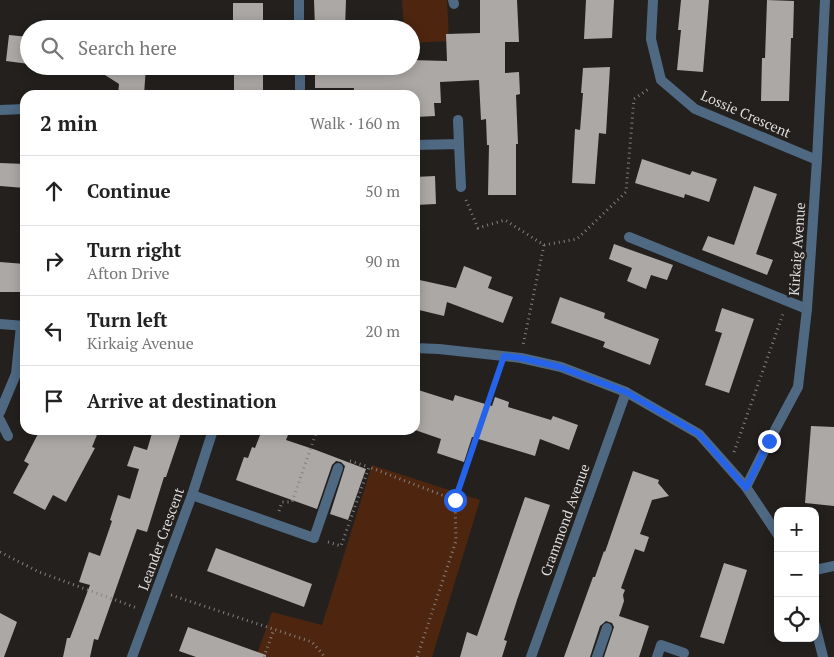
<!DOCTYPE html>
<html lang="en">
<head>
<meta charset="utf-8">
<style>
	:root { --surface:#fff; --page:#f2f2f2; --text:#222; --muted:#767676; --line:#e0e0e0 }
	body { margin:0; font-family:"PT Serif",serif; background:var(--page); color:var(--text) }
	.controls { position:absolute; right:15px; bottom:15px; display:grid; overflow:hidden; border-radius:10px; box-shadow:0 2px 12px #0003 }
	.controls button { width:45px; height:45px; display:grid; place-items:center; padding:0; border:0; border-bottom:1px solid var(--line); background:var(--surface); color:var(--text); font:25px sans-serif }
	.stop { position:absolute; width:15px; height:15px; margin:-11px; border:4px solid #2563eb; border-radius:50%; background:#fff }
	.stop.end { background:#2563eb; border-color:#fff; box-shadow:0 1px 5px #0008 }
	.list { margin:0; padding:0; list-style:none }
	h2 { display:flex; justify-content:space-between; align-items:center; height:65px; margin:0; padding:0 20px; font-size:21px }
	h2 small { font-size:16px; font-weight:400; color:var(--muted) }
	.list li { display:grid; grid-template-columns:32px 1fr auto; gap:15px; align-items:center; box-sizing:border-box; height:70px; padding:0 20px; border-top:1px solid var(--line) }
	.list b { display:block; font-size:19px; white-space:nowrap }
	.list p { margin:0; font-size:16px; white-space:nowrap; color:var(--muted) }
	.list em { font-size:16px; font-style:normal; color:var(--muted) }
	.icon { flex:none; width:28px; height:28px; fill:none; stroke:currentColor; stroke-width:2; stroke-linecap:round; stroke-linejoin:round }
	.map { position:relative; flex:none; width:834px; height:657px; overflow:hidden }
	.search { position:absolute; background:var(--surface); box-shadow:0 2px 12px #0003; left:20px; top:20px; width:400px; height:55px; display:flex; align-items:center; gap:12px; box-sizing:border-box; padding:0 18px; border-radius:28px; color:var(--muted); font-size:19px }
	.panel { position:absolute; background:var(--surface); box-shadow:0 2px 12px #0003; left:20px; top:90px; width:400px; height:345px; border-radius:15px }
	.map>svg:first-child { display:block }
</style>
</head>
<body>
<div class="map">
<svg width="834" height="657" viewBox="0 0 834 657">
	<rect width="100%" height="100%" fill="#23201e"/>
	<path fill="#4e260f" d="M402 0H447L449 41 411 43V29H404Z
		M372 465 480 500 432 657H256L272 612 322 625Z"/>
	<path fill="#aca8a6" d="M314 0H346L345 29H315Z
		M480 0H517L519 42H505V73L519 72 520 94 516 95 518 144H516V195H488L489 145H487L486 119 481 120 479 80 440 82 441 103H434L435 116 415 117V95H353L354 88H315V67L411 66V60L447 61 446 34 480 33Z
		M586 0H614L612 38 584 39Z
		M681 0H709L703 72 677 70 681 30H678Z
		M767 0 794 1 793 38H791L789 101H761L762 58H765Z
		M233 3H263V29H233Z
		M9 35 29 37V64L6 61Z
		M91 66H146L144 95H118L119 84Z
		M234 66H263V95H234Z
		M610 67 606 134 599 133 595 184 572 183 575 129 580 130 583 93H581L583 68Z
		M642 159 690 175 692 171 717 179 709 202 685 194 684 198 635 183Z
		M0 163 25 164V188L0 186Z
		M435 176 436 204 415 205V177Z
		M754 186 777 194 756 254 773 260 767 275 702 250 708 236 734 245Z
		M614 244 673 265 667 280 651 275 646 289 627 281 632 268 609 259Z
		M0 262 25 264V292H0Z
		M464 266 492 277 488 288 513 297 503 323 447 302 444 316 415 309V279L456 288Z
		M560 297 605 313 604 318 659 339 650 365 603 347 605 342 551 323Z
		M722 308 754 319 729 393 705 385 722 333 715 331Z
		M415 389 453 401 455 395 492 406 495 397 509 402 508 407 551 420 553 416 578 425 569 450 540 439 535 456 472 437 464 462 437 453 441 439 415 430Z
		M811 426 834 427V506L805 503Z
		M40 430H99L92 447 95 448 66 502 53 495 45 510 13 493 29 464 24 461Z
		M153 430H182L166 477H164L147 532 137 529 98 640 94 639 90 657H63L67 638H70L90 585 79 582 89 552 100 556 112 521 110 520 118 495 130 499 139 469 127 466 134 446 147 450Z
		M262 430H290L286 440 316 450 366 469 348 520 330 514 344 470 345 466 341 462 336 461 332 465 317 509 236 480 244 457 248 458 252 447 255 448Z
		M633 471 659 480 658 483 669 496 652 500 640 534 649 537 644 552 635 549 621 588 625 590 623 595 624 601 619 616 649 626 639 657H604L614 627 612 623 606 621 600 626 590 657H564L593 577H595L604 551 605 552Z
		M525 497 550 505 517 600 504 640 507 641 502 657H460L467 632 477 636Z
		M216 548 312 584 304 607 207 571Z
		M724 563 747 570 724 644 700 637Z
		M0 613 17 622 4 657H0Z
		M188 627 266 655V657H196L179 651Z"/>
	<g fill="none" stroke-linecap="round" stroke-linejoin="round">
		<path stroke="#83817f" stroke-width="3" stroke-dasharray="1 4" stroke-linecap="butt" d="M466 200 478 228 505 220 544 245 523 345
			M544 245 577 239 626 192 634 99 650 88
			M734 452 783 314
			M350 461 369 467
			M279 511 282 502H292L317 430
			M328 542 341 546 369 467 455 500 499 370
			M0 552 39 572 137 608
			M171 595 312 642 325 657
			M264 657 274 629
			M417 657 456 541 455 500"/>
		<path stroke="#4f6983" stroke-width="10" d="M453 0 454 4
			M629 237 807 309
			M192 495 314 538 338 468
			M815 570 834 566
			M597 657 607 628
			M657 657 661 645 684 653"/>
		<path stroke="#4f6983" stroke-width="10" d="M299 0V29
			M653 0 651 39 661 80 695 109 817 160
			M300 66V95
			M0 110 25 109
			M458 120 459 144
			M415 145 459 144 461 187
			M0 412 16 374 21 326
			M0 420 8 436
			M746 487 769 441 798 387 807 309 817 160 825 0
			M132 657 192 495 213 430
			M531 657 626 392"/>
		<path stroke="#4f6983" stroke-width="10" d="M0 324 25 326
			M415 348 439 349 521 358 561 367 626 392 699 434 746 487 778 535
			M815 625 823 657"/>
	</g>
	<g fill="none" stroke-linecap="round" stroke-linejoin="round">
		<path stroke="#2563eb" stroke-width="6" d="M455 500 504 356 521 358 560 367 626 392 699 434 746 488 769 441"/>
	</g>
	<g text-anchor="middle" stroke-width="5" stroke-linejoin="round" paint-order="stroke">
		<g font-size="14" fill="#dfdddc" stroke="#23201e">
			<text transform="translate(746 114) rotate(24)" y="5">Lossie Crescent</text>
			<text transform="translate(797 249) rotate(-86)" y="5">Kirkaig Avenue</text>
			<text transform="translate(565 520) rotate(-70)" y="5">Crammond Avenue</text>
			<text transform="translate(161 539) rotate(-70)" y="5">Leander Crescent</text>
		</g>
	</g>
</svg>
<div class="controls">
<button>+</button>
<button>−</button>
<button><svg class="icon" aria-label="locate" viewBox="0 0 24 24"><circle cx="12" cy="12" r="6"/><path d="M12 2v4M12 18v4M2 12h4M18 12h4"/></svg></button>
</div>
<div class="stop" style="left:455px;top:500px"></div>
<div class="stop end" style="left:769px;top:441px"></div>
<div class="search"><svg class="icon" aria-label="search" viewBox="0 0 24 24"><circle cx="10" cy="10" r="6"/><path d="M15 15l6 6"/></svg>Search here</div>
<section class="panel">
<h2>2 min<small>Walk · 160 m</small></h2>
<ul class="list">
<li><svg class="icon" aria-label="ahead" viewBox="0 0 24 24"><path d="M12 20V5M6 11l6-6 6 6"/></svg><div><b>Continue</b></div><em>50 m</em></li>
<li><svg class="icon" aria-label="right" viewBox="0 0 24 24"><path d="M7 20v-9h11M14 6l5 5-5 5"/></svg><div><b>Turn right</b><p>Afton Drive</p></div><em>90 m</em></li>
<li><svg class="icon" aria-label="left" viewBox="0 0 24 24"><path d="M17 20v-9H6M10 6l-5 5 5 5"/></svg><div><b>Turn left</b><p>Kirkaig Avenue</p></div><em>20 m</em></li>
<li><svg class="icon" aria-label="arrive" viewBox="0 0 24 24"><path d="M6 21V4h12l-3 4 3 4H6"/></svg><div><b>Arrive at destination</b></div></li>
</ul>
</section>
</div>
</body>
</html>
